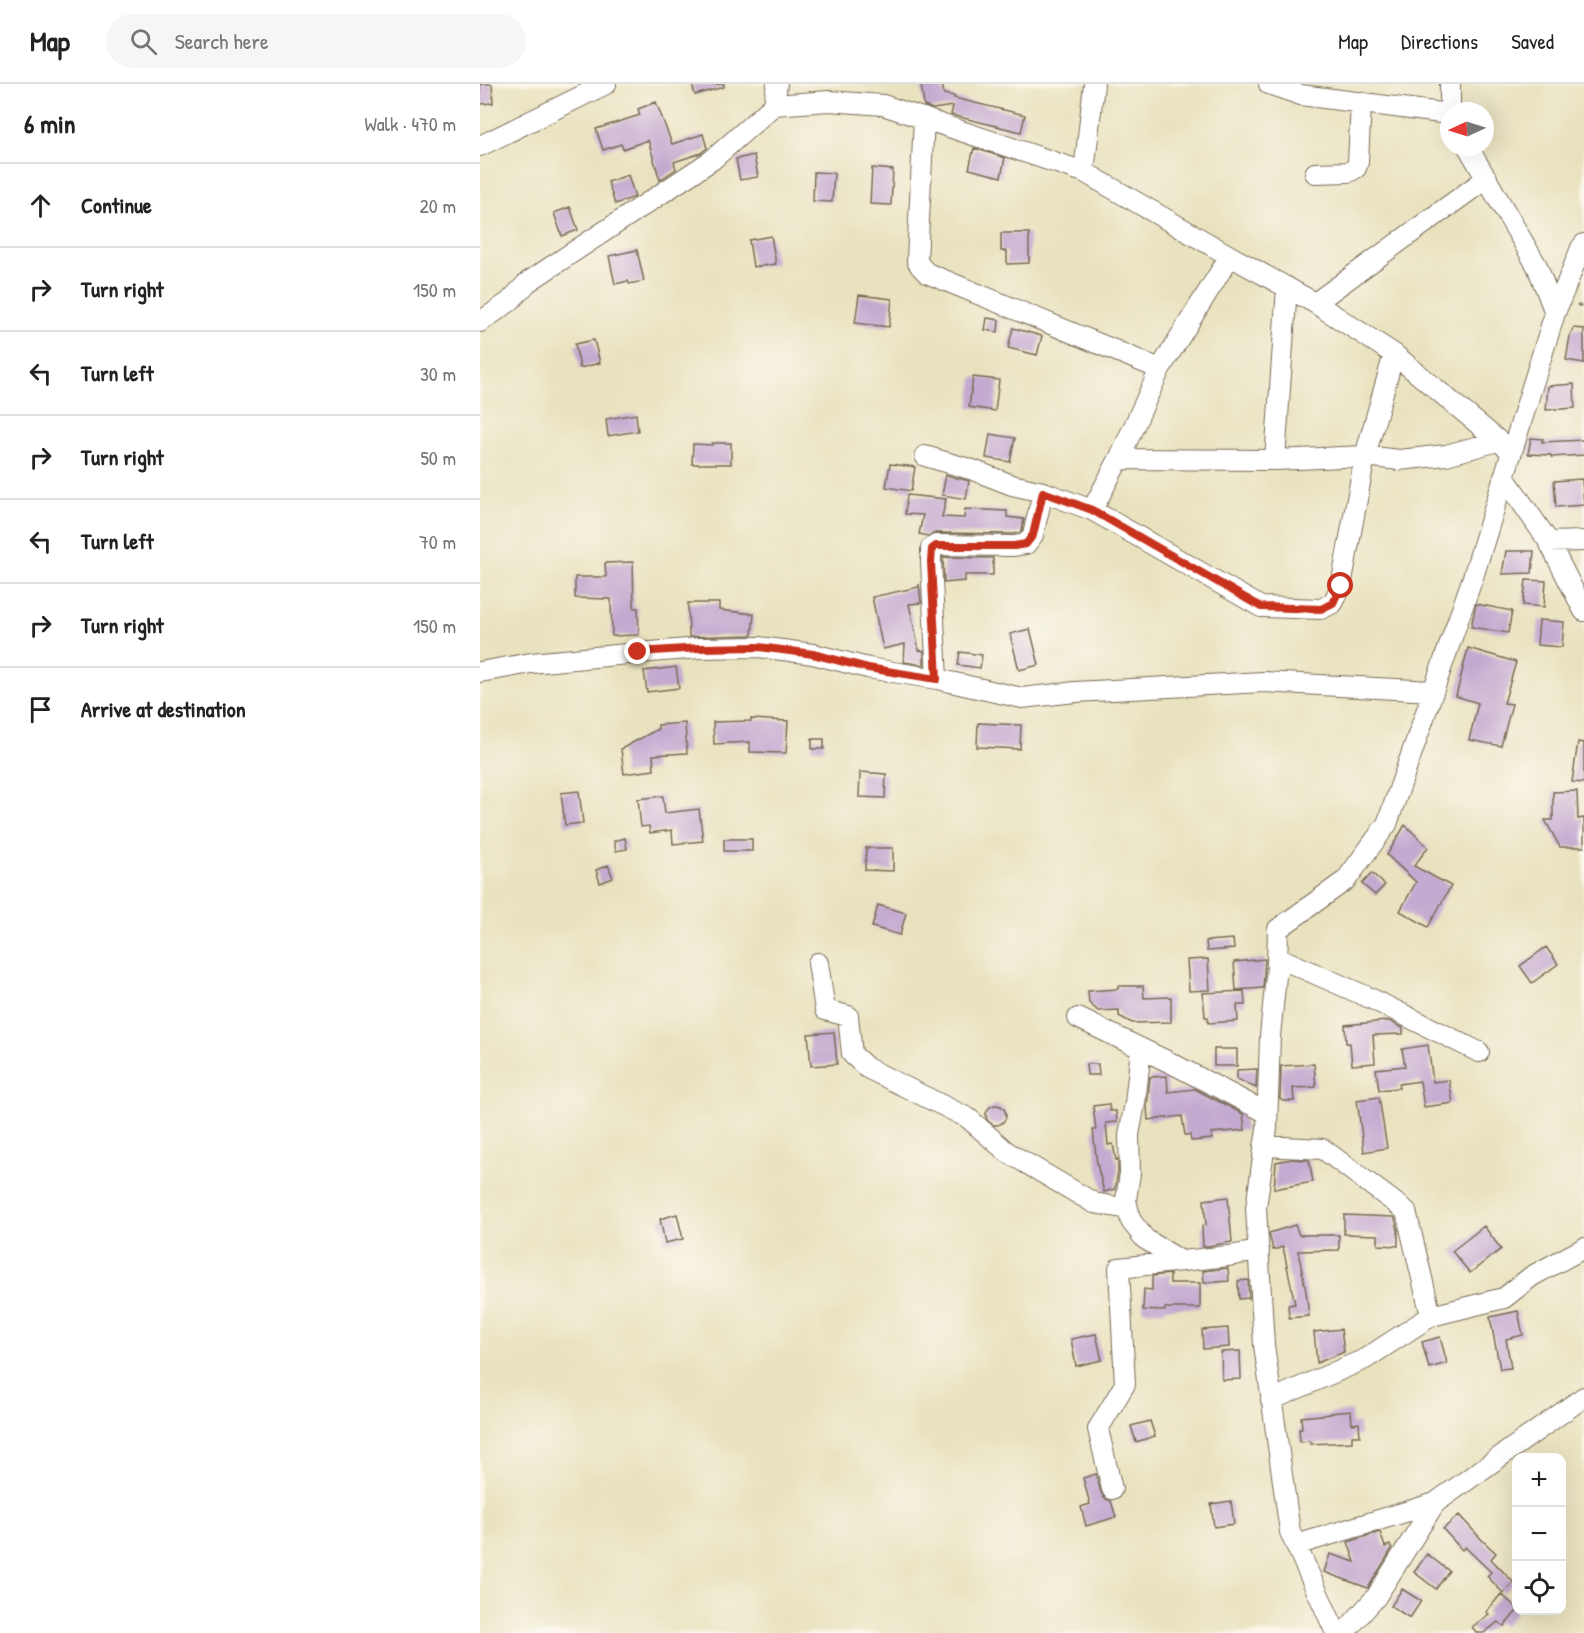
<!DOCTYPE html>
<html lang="en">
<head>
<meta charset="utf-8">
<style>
	:root { --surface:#fff; --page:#f6f6f6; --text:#222; --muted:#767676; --line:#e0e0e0 }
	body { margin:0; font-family:"Patrick Hand",sans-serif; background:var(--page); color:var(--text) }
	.controls { position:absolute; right:18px; bottom:18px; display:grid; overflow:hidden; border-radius:12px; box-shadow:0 6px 24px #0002 }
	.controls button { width:54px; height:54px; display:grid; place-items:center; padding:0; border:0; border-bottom:2px solid var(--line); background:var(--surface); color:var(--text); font:30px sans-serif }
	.compass { position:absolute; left:960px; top:18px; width:54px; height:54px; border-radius:50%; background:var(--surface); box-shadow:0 6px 24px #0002; rotate:266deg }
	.stop { position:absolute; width:18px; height:18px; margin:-14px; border:4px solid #c8321e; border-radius:50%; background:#fff }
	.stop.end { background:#c8321e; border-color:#fff; box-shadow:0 2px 6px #0008 }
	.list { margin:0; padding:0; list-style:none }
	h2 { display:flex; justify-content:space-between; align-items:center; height:78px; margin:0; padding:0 24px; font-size:26px }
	h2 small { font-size:20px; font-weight:400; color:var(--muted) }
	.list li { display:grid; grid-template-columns:39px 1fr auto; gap:18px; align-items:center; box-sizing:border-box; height:84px; padding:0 24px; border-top:2px solid var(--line) }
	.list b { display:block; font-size:22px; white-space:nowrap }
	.list em { font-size:20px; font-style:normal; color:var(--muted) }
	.icon { flex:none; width:33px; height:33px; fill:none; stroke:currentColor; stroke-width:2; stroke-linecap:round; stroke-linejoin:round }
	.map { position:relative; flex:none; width:1104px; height:1549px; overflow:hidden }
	header { display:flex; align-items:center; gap:36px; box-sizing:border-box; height:84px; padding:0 30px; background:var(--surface); border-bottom:2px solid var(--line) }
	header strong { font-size:28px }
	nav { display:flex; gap:33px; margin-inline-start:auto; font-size:21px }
	.search { width:420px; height:54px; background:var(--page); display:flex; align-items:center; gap:15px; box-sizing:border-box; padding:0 21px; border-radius:33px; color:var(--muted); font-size:22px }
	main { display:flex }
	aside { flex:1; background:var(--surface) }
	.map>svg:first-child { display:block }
</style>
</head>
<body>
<header>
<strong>Map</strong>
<div class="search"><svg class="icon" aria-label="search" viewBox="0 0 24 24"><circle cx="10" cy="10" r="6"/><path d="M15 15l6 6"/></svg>Search here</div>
<nav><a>Map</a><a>Directions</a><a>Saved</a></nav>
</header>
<main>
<aside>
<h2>6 min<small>Walk · 470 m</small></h2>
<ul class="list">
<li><svg class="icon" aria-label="ahead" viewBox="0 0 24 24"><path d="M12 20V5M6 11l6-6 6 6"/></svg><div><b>Continue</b></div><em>20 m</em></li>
<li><svg class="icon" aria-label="right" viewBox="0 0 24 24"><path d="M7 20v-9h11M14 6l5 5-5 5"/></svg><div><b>Turn right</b></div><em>150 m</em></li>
<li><svg class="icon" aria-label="left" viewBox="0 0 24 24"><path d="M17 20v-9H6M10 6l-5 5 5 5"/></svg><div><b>Turn left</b></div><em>30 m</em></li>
<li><svg class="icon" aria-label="right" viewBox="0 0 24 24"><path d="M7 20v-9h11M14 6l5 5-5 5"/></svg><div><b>Turn right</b></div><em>50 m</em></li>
<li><svg class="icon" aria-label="left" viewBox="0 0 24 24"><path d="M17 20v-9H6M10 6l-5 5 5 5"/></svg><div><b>Turn left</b></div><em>70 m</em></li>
<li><svg class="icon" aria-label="right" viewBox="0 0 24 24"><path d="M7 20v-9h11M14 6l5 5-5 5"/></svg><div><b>Turn right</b></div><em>150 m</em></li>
<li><svg class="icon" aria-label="arrive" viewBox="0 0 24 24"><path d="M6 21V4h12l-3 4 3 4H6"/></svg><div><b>Arrive at destination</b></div></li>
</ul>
</aside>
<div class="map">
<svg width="1104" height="1549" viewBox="0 0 1104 1549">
	<rect width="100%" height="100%" fill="#fbf7ec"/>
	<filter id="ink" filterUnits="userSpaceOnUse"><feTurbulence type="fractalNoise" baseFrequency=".0167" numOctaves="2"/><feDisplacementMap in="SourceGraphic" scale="12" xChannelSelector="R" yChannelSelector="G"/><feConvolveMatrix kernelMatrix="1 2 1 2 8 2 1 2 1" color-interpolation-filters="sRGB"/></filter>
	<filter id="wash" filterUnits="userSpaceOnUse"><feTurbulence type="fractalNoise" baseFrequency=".008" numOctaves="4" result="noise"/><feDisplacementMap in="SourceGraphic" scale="24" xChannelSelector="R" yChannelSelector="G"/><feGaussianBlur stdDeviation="1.35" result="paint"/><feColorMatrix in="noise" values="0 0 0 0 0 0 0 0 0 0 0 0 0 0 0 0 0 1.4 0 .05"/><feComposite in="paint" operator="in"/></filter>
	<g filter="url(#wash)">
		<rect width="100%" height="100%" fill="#e9e2bf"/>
		<g id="blocks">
			<path fill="#c4a9d0" d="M0 0H12L13 19 0 20Z
				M212 0H244V3L215 11Z
				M441 0H462L464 10 474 12V14L545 31 541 48 471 31 473 22 453 25 444 22Z
				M176 18 192 60 223 50 227 64 221 69 194 78 196 85 180 96 168 56 143 65 141 60 123 66 116 45 160 31 158 25Z
				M494 64 525 74 521 93 489 85Z
				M274 71 278 93 260 96 256 75Z
				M392 84 413 86 411 121 390 120Z
				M334 88 354 89 352 118 333 117Z
				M148 91 155 113 135 120 128 98Z
				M90 123 98 146 82 152 74 129Z
				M521 149H549V179L527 180V167H521Z
				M291 152 296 180 273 183 269 156Z
				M157 166 164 197 149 200 148 197 135 200 129 172Z
				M379 211 412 215 409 243 375 239Z
				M507 234 519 236 518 248 505 246Z
				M533 244 562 252 557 271 528 264Z
				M1093 244 1104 245V279L1086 276 1090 252Z
				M114 256 120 279 100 284 95 260Z
				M493 293 519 296 515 327 489 323Z
				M1094 300 1095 324 1066 326 1068 302Z
				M156 330 158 347 128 352 126 335Z
				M510 350 535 354 530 378 506 374Z
				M1051 354 1063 355 1062 358 1104 356V371L1071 373V371L1048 370Z
				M232 359H251V380H212L213 360 232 361Z
				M410 380 435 383 431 407 406 403Z
				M466 391 489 397 486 415 462 411Z
				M1102 395 1104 421 1076 423 1074 397Z
				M427 411 466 415 462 433 484 434 485 425 527 427V433L544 435 542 446 539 449 533 450 456 449 448 452 439 450 443 431 425 430Z
				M1026 467H1054L1052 489 1022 490Z
				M463 473 513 474V491H485V497L464 499Z
				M153 478 154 524H158L159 551 132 552 131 515 95 514V493H126L125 479Z
				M1046 496 1066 497 1064 523 1043 521Z
				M439 500 441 519 429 520 439 566 444 567V581L424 578 425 560 403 565 392 513 439 503Z
				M208 519H239V526L274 530 272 551 209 553Z
				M996 520 1032 527 1028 549 991 543Z
				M1059 536 1084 538 1082 563 1057 561Z
				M550 545 559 581 539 586 530 550Z
				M988 564 1036 578 1024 619 1032 620 1021 662 989 656 998 619 976 612Z
				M480 568 502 571 500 584 478 581Z
				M196 583 199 604 167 608 164 587Z
				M271 635 308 637 306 669 270 668V658L234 660 233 638 271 637Z
				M205 639 207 669 173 671 174 686 144 690 141 665 178 645V641Z
				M498 639 541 641 540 665 497 663Z
				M332 655H344V665H332Z
				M1098 658 1104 659V699L1092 698Z
				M380 688 406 690 405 714 379 713Z
				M99 707 103 739 85 741 81 709Z
				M1097 707 1098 735 1104 734V763H1080L1065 736H1073V708Z
				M183 712 185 729 219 725 223 757 193 760 192 746 170 749 169 742 161 743 158 715Z
				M925 741 948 763 934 782 971 802 948 843 920 827 936 798 907 771Z
				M145 754 147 765 136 767 134 757Z
				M244 755H272V767H244Z
				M386 764H413V787L385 786Z
				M128 781 133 794 120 799 116 786Z
				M892 789 905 801 895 811 882 800Z
				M398 821 426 829 420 851 392 843Z
				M753 855 754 865 727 867 726 857Z
				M1066 863 1078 880 1052 899 1040 882Z
				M728 875 730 906 709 907 707 876Z
				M785 875 783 904 756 906 754 878Z
				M638 902H663L664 914 691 913V938L652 939 639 932V926L618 927 609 919 608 907 638 905Z
				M764 907 765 921H757L758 937 728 939V933H725L723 909Z
				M906 937H909L923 944V950L893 951 895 979 872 981 870 959H866L865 941Z
				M354 948 357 980 331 982 328 950Z
				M948 961 953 998 969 996 973 1019 944 1023 940 997 919 1000V1004L899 1006 896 985 925 982 922 965Z
				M734 965H757V982H734Z
				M606 980H618L619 991H607Z
				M834 980 836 1003 813 1004 814 1017H803L800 1015 801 982Z
				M777 985 776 1004 757 995V986Z
				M687 992 688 1008 715 1005 763 1030 765 1046 731 1049 732 1055 711 1057 710 1051H705L702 1032 668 1036 667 1023 670 993Z
				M899 1013 907 1064 884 1068 877 1016Z
				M629 1020 630 1027H636L637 1038 626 1039 628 1061 633 1060 636 1076 638 1075V1088L635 1105 624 1108 617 1080 613 1046H616L613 1022Z
				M506 1031a10 10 0 1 1 20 0a10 10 0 1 1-20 0Z
				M812 1075 829 1076 833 1098 794 1105 796 1078Z
				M748 1113 752 1158 723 1163 722 1142 726 1141 724 1116Z
				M197 1130 203 1155 185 1159 180 1135Z
				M864 1131 914 1133 915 1134 918 1146V1162L898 1161V1151L864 1150Z
				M815 1141 819 1151H859V1166L818 1167 826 1207 829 1232 809 1234 808 1221 815 1220 803 1163 793 1166 789 1149Z
				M1004 1142 1021 1165 990 1189 972 1167Z
				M748 1184 749 1197 724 1199 723 1187Z
				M690 1190V1199H720V1224H685V1227L663 1226 664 1205 672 1206V1192Z
				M768 1196 769 1214 759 1215 758 1197Z
				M1038 1227 1043 1251 1026 1255 1031 1284 1020 1285 1010 1233Z
				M748 1244 749 1263 723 1265 722 1246Z
				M861 1245 864 1268 837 1279 834 1248Z
				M616 1250 622 1276 596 1282 591 1255Z
				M960 1253 967 1279 949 1284 942 1258Z
				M760 1267 761 1295 742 1296 741 1268Z
				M871 1327 872 1340 879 1339 880 1352H872V1358L830 1360V1357L820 1358 819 1345H822L821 1333 851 1330V1329Z
				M670 1337 675 1352 656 1358 651 1342Z
				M616 1390 621 1408 624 1414 631 1417 636 1433 606 1442 601 1423 610 1420 603 1394Z
				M751 1417 754 1440 734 1443 731 1420Z
				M979 1431 1003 1457 1016 1469 1011 1475 1034 1499 1023 1509 1007 1492 1011 1488 985 1463 982 1466 963 1445Z
				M900 1448 905 1463 910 1461 912 1465 888 1504 844 1488 850 1470 875 1478 868 1458Z
				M947 1470 969 1487 956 1505 934 1488Z
				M922 1505 941 1517 930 1534 911 1522Z
				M1021 1510 1036 1523 1037 1527 1024 1542 1018 1538 1004 1549H997L992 1543 1009 1530 1006 1528Z"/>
		</g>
	</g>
	<g filter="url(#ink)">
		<use href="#blocks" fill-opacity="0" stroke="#786a56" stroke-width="1.5"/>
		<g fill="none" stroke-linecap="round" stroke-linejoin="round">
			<defs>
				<path id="minor" d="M789 0 821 11 969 30
					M294 21 349 17 403 21 604 88 750 172 835 219 914 270 1032 368
					M970 27V0
					M444 34 437 177 441 183 447 189 680 285
					M0 62 126 0
					M988 63 1057 182 1075 229
					M604 88 614 0
					M835 89 869 88 876 84 878 78 881 18
					M835 219 1007 94
					M0 238 29 218 48 198 232 76 294 21 297 0
					M445 372 493 386 532 401 563 408 612 426 781 523 841 525 853 519 861 502 885 372 914 270
					M639 375 795 376 885 372 919 376 966 371 1018 357
					M795 376 807 203
					M1024 393 1069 458 1104 527
					M612 426 639 375 680 285 750 172
					M1069 458 1104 457
					M0 588 51 579 158 569 220 564 279 563 333 570 388 584 457 595 542 614 595 608 783 598 953 607
					M457 595 451 478V464L456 461 534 462 546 460 553 451 563 408
					M797 873 890 914 999 968
					M338 879 345 926 368 932 372 970 387 984 488 1034 527 1068 614 1119 648 1125
					M598 934 693 980 787 1029
					M661 965 655 1019 649 1051 650 1089 646 1116 651 1137 665 1155 701 1177
					M784 1062 843 1065 926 1127 951 1232
					M791 1316 885 1275 951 1232 1024 1214 1052 1192 1104 1164
					M632 1405 618 1345 645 1300 639 1184 748 1172 779 1167
					M816 1461 955 1419 1104 1313
					M856 1549 810 1448 784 1261 776 1124 787 1044 790 952 797 882 798 845 866 796 907 740 993 493 1075 229 1101 164 1104 160
					M864 1549 896 1513 955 1419"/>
			</defs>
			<use href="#minor" stroke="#786a56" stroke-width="22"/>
			<path stroke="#786a56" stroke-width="2" stroke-dasharray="4.5 4.5" stroke-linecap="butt" d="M1097 221 1104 222"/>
			<use href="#minor" stroke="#fff" stroke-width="20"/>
		</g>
	</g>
	<g fill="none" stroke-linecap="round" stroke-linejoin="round" filter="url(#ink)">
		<path stroke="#c8321e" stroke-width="8" d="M158 568 220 564 279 563 333 570 388 584 457 595 451 478 452 465 456 462H534L546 460 553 451 563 408 612 426 781 523 841 525 853 519 861 502"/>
	</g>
</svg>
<div class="controls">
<button>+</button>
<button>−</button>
<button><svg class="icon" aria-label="locate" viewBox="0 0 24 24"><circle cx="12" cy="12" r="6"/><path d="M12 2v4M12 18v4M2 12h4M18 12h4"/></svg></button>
</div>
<svg class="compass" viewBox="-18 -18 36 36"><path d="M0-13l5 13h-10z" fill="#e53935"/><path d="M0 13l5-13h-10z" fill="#767676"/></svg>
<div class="stop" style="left:861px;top:502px"></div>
<div class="stop end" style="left:158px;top:568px"></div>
</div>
</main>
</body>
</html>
